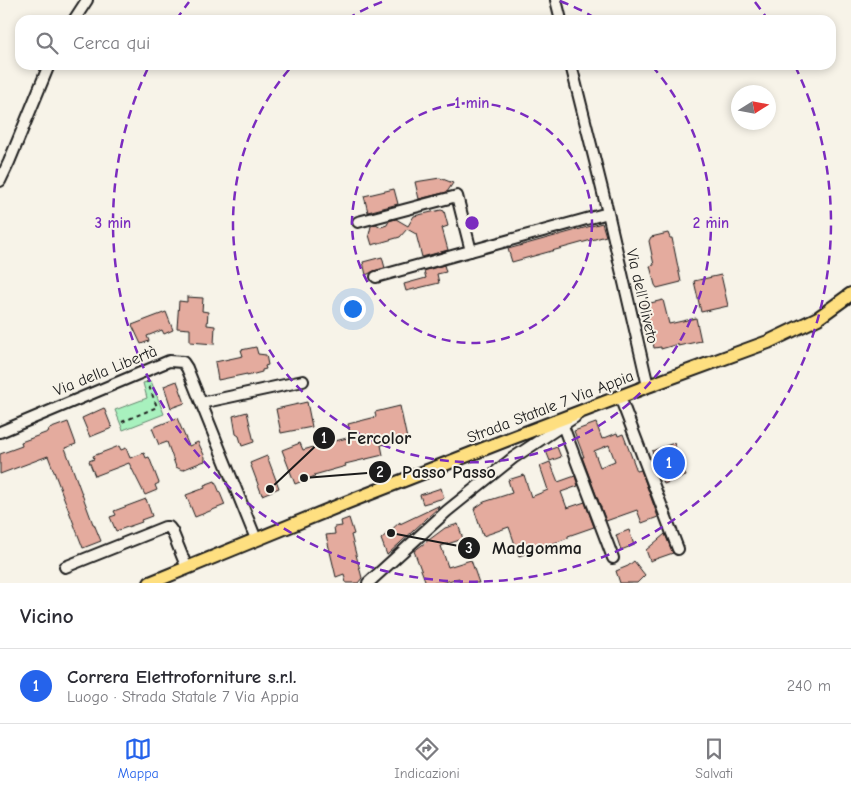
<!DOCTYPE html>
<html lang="it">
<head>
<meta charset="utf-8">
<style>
	:root { --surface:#fff; --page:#f7f7f7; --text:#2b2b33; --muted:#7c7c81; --line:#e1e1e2; --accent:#2563eb }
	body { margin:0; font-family:"Comic Neue",sans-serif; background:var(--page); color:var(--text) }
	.compass { position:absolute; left:731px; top:85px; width:45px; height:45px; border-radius:50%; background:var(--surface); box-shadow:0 2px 8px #0003; rotate:79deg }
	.you { position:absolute; left:352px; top:308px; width:18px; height:18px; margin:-12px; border:4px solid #fff; border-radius:50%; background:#1a73e8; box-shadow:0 0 0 8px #1a73e833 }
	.badge { display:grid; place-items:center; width:32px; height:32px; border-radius:50%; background:var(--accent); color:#fff; font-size:16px; font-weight:700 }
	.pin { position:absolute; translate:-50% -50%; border:2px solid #fff; box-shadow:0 1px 5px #0006 }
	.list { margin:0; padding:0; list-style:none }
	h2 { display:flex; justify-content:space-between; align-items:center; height:65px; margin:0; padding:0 20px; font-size:21px }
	h2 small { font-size:16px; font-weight:400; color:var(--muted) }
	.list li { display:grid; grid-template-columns:32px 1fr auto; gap:15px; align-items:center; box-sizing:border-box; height:75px; padding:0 20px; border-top:1px solid var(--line) }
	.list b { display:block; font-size:19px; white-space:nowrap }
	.list p { margin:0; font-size:16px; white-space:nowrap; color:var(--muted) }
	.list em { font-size:16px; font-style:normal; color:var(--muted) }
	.icon { flex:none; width:28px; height:28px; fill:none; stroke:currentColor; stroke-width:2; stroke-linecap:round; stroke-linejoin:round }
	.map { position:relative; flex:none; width:851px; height:583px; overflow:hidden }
	.search { position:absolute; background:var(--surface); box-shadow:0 2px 8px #0003; left:15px; right:15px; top:15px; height:55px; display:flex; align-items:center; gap:12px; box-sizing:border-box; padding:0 18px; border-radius:15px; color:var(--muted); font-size:19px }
	.sheet { height:140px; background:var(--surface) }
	nav { display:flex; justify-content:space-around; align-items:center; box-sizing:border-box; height:70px; border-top:1px solid var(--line); background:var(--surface); font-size:14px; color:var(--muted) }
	nav a { display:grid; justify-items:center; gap:2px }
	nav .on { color:var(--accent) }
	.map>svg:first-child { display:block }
</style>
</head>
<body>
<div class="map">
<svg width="851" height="583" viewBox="0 0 851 583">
	<rect width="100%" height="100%" fill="#f7f3e8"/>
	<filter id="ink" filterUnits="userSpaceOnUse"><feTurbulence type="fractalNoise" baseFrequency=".02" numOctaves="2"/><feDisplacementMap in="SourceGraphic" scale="10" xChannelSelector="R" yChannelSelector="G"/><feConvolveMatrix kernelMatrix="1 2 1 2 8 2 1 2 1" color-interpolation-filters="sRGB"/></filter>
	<g filter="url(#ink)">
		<path fill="#a8f1be" stroke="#62866d" d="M151 381 164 414 123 430 115 410 147 398 143 383Z"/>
		<path fill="#e4ab9e" stroke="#1c1c1c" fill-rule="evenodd" d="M440 178 453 183 447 192 419 199 415 182Z
			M394 189 398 204 368 212 364 196Z
			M441 210 444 211 448 226 442 228 448 250 422 257 416 234 407 229 400 237 372 245 369 235 371 226 376 224 381 227 387 225 389 221 396 219 408 226 414 216Z
			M602 223 606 236 512 262 508 249Z
			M668 233 670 238H672L681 282 657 288 655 285 650 266 654 265 649 241 651 237Z
			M382 257 385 268 374 271 366 275 363 262Z
			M444 265 446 272 437 274 439 283 406 291 404 284 426 278 424 271Z
			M721 275 728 306 701 312 694 281Z
			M187 297 203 298 202 311 208 312 207 325 215 326 214 344 190 342V329L177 328 179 301 187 302Z
			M663 300 669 324 696 318 701 341 678 346V344L661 349V347L654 348 650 325H646L642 305Z
			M166 312 173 330 164 334 162 330 147 336 149 341 141 344 132 325Z
			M256 347 258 354 266 355 268 365 265 366 266 369 262 370V372L247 376V374L218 380 215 362 243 356 241 350Z
			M177 381 185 403 171 408 164 386Z
			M307 402 312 427 281 433 276 409Z
			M400 406 407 439 381 445 383 455 345 464 346 466 314 475 315 476 295 484 282 450 300 443 303 450 317 446 316 440 333 435 335 441 351 437 348 424 376 417 375 412Z
			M104 408 112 428 90 437 82 418Z
			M247 412 254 442 242 446 239 436 236 434 233 416Z
			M177 418 189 446 198 442 205 457V461L202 462 182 470 176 467 167 442 159 445 152 428Z
			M68 422 76 444 65 448 93 524H94L101 541 83 548 48 456 0 474V454L22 446 21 442 48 432 49 429Z
			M596 423 602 439 617 433 618 436 623 434 637 471 641 470 658 517 642 523 637 510 606 521 582 457H584L574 431ZM609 445 615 461 600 467 594 451Z
			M674 443 686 476 664 484 652 451Z
			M119 446 121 450 126 448 130 458 144 453 146 458 149 457 159 483 155 485 157 490 145 495 129 463 95 476 89 461 94 459 93 456Z
			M557 447 561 457 550 461 546 451Z
			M267 456 279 488 262 495 250 463Z
			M550 462 558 482 575 476 578 486 561 492 567 508 585 502 594 527 568 536V538L519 556 509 527 483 536 474 509 484 502 512 493 508 480 524 475 531 497 548 490 540 466Z
			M215 481 225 505 195 517 186 495 205 488 204 485Z
			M441 488 444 498 423 504 420 495Z
			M146 499 152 516 141 520 142 522 116 531 110 517 116 515 114 511Z
			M438 506 439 507 387 555 381 539 400 522V524Z
			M349 518 354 534 351 535 362 578 358 583H346L344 574 336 577 326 535 335 534 334 527 342 526 341 521Z
			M458 524 463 539 441 546 448 567 471 560 479 583H460L459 578 441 583H426L414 551 445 528Z
			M629 530 634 545 621 550 616 535Z
			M665 534 673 553 650 561 646 550Z
			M634 561 645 575 637 583H620L616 571 628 566Z"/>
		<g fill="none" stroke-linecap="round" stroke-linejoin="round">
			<defs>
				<path id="minor" d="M556 0 561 20
					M74 20 87 0
					M571 65 608 213 648 386
					M0 181 9 162 49 65
					M358 222 457 196 471 251
					M376 277 608 213
					M620 397 678 549
					M201 403 303 381
					M563 426 613 558
					M0 432 169 361 183 362 187 368 256 539
					M65 567 165 527H169L172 531 187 568
					M368 583 447 511 513 458 575 417"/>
				<path id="major" d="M150 583 348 502 509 439 648 386 768 342 818 318 851 294"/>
			</defs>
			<use href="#minor" stroke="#1c1c1c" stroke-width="14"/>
			<use href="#major" stroke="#1c1c1c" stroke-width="16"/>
			<path stroke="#1c1c1c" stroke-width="2" stroke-dasharray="4 4" stroke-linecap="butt" d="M122 422 157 407 147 381"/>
			<use href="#minor" stroke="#f7f3e8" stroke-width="10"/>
			<use href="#major" stroke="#fedf80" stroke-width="12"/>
		</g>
	</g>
	<g fill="none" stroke="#7b2cbf" stroke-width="2.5" stroke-dasharray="9 6">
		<circle cx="472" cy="223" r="120"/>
		<path d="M347 19A239 239 0 0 1 384 1M560 1A239 239 0 0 1 597 19M652 66A239 239 0 1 1 292 66"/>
		<path d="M176 20A359 359 0 0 1 189 2M755 2A359 359 0 0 1 768 20M795 66A359 359 0 1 1 149 66"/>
	</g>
	<g text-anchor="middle" stroke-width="4" stroke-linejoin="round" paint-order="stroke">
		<g font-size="16" fill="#1c1c1c" stroke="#f7f3e8">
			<text transform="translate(643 296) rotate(77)" y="6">Via dell'Oliveto</text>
			<text transform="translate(105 370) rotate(-22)" y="6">Via della Libertà</text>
			<text transform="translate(550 406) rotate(-21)" y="6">Strada Statale 7 Via Appia</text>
		</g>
	</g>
	<circle cx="472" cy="223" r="8" fill="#7b2cbf" stroke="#f7f3e8" stroke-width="2.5"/>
	<g font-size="15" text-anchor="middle" font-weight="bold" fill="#7b2cbf" stroke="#f7f3e8" stroke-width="4" stroke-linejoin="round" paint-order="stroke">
		<text x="472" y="108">1 min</text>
		<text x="711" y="228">2 min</text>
		<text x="113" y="228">3 min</text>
	</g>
	<path fill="none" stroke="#1c1c1c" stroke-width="2" d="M270 489L324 438M304 478L380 472M391 533L469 548"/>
	<g fill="#1c1c1c" stroke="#f7f3e8" stroke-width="2">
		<circle cx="270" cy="489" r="5"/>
		<circle cx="304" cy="478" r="5"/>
		<circle cx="391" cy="533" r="5"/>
		<circle cx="324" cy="438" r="12"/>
		<circle cx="380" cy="472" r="12"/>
		<circle cx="469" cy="548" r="12"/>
	</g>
	<g font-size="15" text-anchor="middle" font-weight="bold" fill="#fff">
		<text x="324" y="443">1</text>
		<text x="380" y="477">2</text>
		<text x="469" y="553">3</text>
	</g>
	<g font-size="18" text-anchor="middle" font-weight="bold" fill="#1c1c1c" stroke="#f7f3e8" stroke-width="4" stroke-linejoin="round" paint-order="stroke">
		<text x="379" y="444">Fercolor</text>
		<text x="449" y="478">Passo Passo</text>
		<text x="537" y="554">Madgomma</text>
	</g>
</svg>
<svg class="compass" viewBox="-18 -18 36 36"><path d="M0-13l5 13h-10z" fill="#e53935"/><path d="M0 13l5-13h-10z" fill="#7c7c81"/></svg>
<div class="you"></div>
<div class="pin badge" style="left:669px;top:463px">1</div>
<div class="search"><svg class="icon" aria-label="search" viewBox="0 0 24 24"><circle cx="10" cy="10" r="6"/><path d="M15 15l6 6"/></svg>Cerca qui</div>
</div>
<section class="sheet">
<h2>Vicino<small></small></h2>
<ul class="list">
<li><span class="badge">1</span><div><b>Correra Elettroforniture s.r.l.</b><p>Luogo · Strada Statale 7 Via Appia</p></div><em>240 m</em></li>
</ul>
</section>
<nav>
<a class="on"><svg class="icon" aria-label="map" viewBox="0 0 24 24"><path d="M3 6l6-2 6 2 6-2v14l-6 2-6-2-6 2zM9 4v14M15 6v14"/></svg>Mappa</a>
<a><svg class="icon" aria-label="directions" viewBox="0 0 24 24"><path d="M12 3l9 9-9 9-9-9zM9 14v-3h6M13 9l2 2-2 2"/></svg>Indicazioni</a>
<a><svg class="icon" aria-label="saved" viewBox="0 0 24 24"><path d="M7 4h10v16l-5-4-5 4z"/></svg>Salvati</a>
</nav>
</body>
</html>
